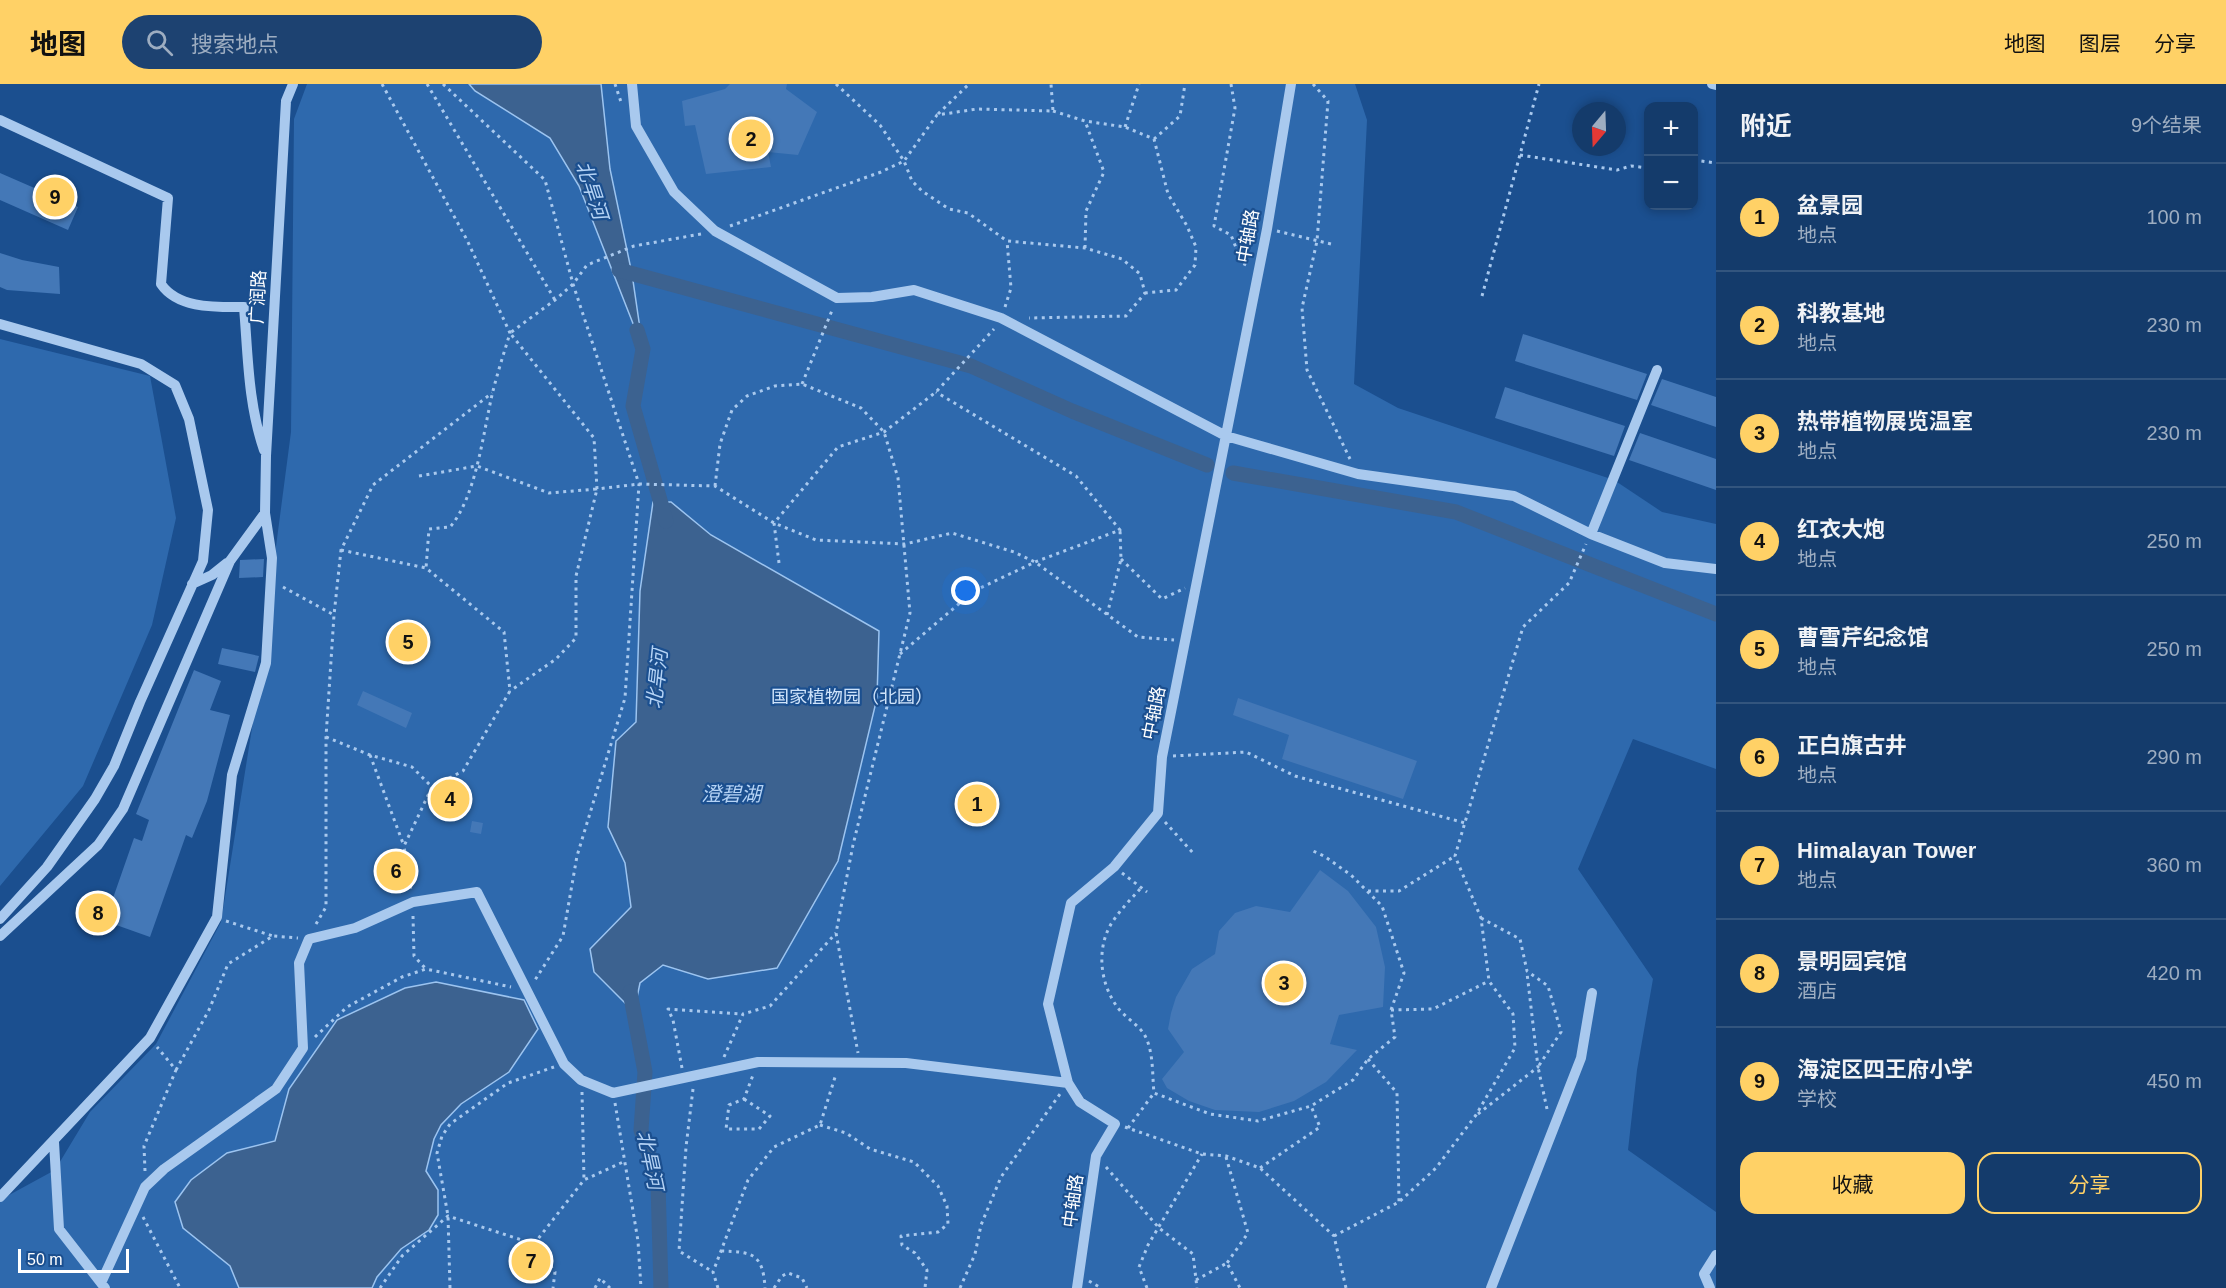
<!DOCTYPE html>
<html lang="zh">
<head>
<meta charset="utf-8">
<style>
	:root { --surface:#143b6b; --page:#1d4271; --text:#f1f3f6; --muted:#9dadc1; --line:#33557e; --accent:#ffd166 }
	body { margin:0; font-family:Helvetica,"Noto Sans SC",sans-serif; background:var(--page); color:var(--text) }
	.controls { position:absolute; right:18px; top:18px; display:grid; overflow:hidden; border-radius:12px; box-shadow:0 3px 9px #0003 }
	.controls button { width:54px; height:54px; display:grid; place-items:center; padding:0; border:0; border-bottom:2px solid var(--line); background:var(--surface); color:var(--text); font:30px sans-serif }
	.compass { position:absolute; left:1572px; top:18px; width:54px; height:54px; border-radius:50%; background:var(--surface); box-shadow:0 3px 9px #0003; rotate:199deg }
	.scale { position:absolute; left:18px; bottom:15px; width:111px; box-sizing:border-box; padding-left:6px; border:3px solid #fff; border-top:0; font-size:16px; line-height:21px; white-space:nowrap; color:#fff; -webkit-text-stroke:4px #1b4f8f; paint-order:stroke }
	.you { position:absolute; left:966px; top:507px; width:21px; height:21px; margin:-15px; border:4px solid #fff; border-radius:50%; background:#1a73e8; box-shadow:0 0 0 9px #1a73e833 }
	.badge { display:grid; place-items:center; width:39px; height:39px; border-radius:50%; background:var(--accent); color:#111; font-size:20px; font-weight:700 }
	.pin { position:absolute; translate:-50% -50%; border:3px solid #fff; box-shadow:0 2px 6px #0006 }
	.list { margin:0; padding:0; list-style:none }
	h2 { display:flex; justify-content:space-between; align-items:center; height:78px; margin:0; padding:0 24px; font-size:26px }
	h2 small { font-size:20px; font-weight:400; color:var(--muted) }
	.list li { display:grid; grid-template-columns:39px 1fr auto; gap:18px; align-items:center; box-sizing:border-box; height:108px; padding:0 24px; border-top:2px solid var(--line) }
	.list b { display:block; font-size:22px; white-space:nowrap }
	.list p { margin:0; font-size:20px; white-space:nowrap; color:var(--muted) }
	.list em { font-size:20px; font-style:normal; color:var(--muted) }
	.actions { display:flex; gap:12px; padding:18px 24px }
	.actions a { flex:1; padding:14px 0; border:2px solid var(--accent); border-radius:18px; text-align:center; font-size:21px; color:var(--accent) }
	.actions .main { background:var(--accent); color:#111 }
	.icon { flex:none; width:33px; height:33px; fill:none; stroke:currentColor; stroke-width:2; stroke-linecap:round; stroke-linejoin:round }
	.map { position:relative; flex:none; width:1716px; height:1204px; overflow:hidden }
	header { display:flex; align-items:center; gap:36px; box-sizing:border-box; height:84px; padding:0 30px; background:var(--accent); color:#111 }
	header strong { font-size:28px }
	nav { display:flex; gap:33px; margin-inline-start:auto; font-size:21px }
	.search { width:420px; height:54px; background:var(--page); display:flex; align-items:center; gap:15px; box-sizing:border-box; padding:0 21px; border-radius:33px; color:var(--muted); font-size:22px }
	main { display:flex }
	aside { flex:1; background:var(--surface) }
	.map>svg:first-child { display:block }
</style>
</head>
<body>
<header>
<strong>地图</strong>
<div class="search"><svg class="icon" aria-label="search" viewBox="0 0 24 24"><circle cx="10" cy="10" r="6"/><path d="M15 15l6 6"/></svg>搜索地点</div>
<nav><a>地图</a><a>图层</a><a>分享</a></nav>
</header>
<main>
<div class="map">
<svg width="1716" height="1204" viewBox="0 0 1716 1204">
	<rect width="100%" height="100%" fill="#1b4f8f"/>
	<path fill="#2e69ad" d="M307 0H1355L1367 36 1354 300 1398 324 1614 396 1662 428 1716 440V685L1633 655 1578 785 1653 895 1637 986 1628 1066 1716 1128V1204H0V1116L55 1086 90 1028 156 960 221 838 253 638 291 348 294 35Z
		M0 255 150 292 176 434 152 541 83 702 0 802Z"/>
	<path fill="#3c6290" stroke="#9cc4f0" stroke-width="1.5" d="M469 0H601L610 85 632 190 643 265 579 102 550 54 475 7Z
		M653 418H671L711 451 879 547 877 614 838 777 777 884 708 895 663 881 640 899 634 928 594 888 590 865 631 823 625 779 608 743 616 657 636 638 640 507Z
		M436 898 524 916 538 945 509 988 461 1020 441 1041 434 1055 426 1087 438 1106V1131L429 1146 401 1165 377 1193 372 1204H239L230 1182 183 1144 175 1118 191 1096 227 1069 275 1057 289 1005 337 936 405 904Z"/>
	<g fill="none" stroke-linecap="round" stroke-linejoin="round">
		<path stroke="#3c6290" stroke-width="15" d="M619 186 971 282 1072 327 1207 381
			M637 246 643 265 633 322 666 437
			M1233 389 1456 428 1716 530
			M630 908 645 988 641 1046 658 1100 661 1204"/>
	</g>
	<path fill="#4478b7" d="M730 0H787L786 5 817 28 798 71 768 68 771 83 706 90 695 41 685 42 682 17 725 5Z
		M0 89 78 123 68 146 0 116Z
		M0 169 22 176 59 183 60 210 7 206 0 203Z
		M1523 250 1647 290 1637 316 1515 277Z
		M1662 295 1716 313V343L1651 321Z
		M1505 303 1625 342 1614 372 1495 334Z
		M1640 349 1716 375V406L1629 376Z
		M264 475 263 493 239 494 240 476Z
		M222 564 259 572 255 588 218 580Z
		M194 586 221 597 210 626 230 631 207 717 192 754 186 751 150 853 105 837 134 754 142 757 149 736 136 730Z
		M363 607 412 629 406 644 357 621Z
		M1238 614 1417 677 1403 715 1282 675 1289 651 1233 631Z
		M472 737 483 739 481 750 470 748Z
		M1320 786 1348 807 1376 843 1385 883 1383 923 1339 931 1330 960 1357 966 1326 998 1294 1017 1259 1028 1215 1026 1189 1017 1167 1004 1162 995 1184 968 1168 945 1171 929 1176 913 1192 885 1215 870 1219 847 1235 829 1256 822 1290 828Z"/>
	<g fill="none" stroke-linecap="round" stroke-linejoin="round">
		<path stroke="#a9c9ee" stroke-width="3" stroke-dasharray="3 4.5" stroke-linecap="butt" d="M382 0 467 156 510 249C504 269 497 290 492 311 483 350 476 413 450 443L429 445 426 484
			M427 0 555 216
			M443 0 545 96 573 200 639 400 625 614 577 772 563 852 535 896
			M615 0 621 18
			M836 0 880 41 904 77 937 31 977 25 1053 27 1051 0
			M1231 0 1235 24 1214 142 1231 151 1242 179 1249 182
			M1313 0 1328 17 1317 157 1302 224 1307 286 1350 375
			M1053 27 1085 37 1125 43 1154 55 1168 110 1187 142 1196 163 1195 181 1176 206 1145 209
			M938 30 969 0
			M1125 43 1139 0
			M1154 55 1180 32 1185 0
			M1520 71 1617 86 1631 82 1648 84
			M1694 76 1716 79
			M730 142 881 88 904 77 912 97 922 107 949 125 968 129 1007 157 1085 164 1122 175 1140 190 1145 209 1126 232 1029 234
			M1277 147 1335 161
			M701 150 634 162 587 181 573 200 555 216 510 249 594 354 597 405 639 400 715 402 774 439 816 456 905 460 952 449 1014 468 1035 478 1138 553 1174 556
			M1085 164 1086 127 1104 88 1085 37
			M1482 212 1539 0
			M1005 223 1011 204 1007 157
			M802 300 833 224
			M419 392 477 382 549 409 597 405 576 492V554L556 575 510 607
			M715 402 720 360 732 326 747 312 775 302 802 300 861 324 884 348 898 394 910 529 853 761 836 849 858 969
			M341 466 426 484 504 548 510 607 463 687 432 703
			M1121 475 1162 515 1185 504
			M779 479 774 439 838 363 884 348 936 308 994 245
			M283 503 334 531
			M1107 531 1121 475 1120 446
			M900 570 974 507 1035 478 1120 446 1076 392 936 308
			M326 653 370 671 412 683 432 703 404 762 411 807
			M370 671 404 762
			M1173 672 1246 668 1295 692 1465 739
			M1165 738 1193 769
			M1122 789 1147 808
			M1140 805C1131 815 1121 825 1113 837 1096 862 1099 899 1118 924 1125 933 1137 940 1144 950 1154 967 1152 990 1154 1009L1210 1030 1258 1037 1311 1022 1353 996 1368 975 1395 953 1391 926 1404 889 1382 822 1351 791 1324 772 1313 767
			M1368 807H1399L1455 772
			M413 832 414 872 426 885
			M1481 834 1520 855 1527 887 1548 902 1561 948 1538 983 1547 1025
			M226 837 273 852
			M316 840 326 823V653L334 531 341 466 373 401 492 309
			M1391 926 1433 925 1489 897
			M315 953 347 923 402 893 426 885 511 903
			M724 973 743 930 770 922 836 849
			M1368 975 1397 1009 1399 1118
			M682 984 673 936 668 925 743 930
			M176 986 209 926 228 880 273 852 298 854
			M693 1005 686 1063 679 1167 713 1188
			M582 1008 584 1096
			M744 1015 770 1032 759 1045H726L729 1021 744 1015 753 991
			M615 1019 638 1157 641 1204
			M1478 1030 1538 983 1527 889
			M820 1041 846 1049 870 1065 914 1078 938 1102 947 1122 948 1140 938 1148 901 1152 902 1161 915 1169 927 1186 925 1204
			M1125 1043 1202 1070 1226 1072 1260 1084 1334 1152 1346 1204
			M1128 1044 1154 1009
			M1226 1073 1248 1149 1227 1179
			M1106 1083 1159 1144 1193 1170 1197 1204
			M1260 1084 1320 1043 1311 1022
			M145 1087 144 1062 176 986 157 963
			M143 1133 180 1204
			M1334 1152 1399 1118 1436 1084 1476 1031 1515 964 1513 930 1489 897 1481 834 1455 772 1523 543 1569 499 1586 460
			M534 1160 584 1096 623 1078
			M721 1167C752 1168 763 1169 765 1204
			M1196 1196 1227 1179 1240 1204
			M1089 1197 1101 1204
			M380 1204 402 1172 448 1132 534 1160 555 1188 553 1204
			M450 1204 448 1132 437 1069 442 1052 450 1040 508 999 554 983
			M595 1204 600 1194 610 1204
			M718 1204 713 1188 748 1096 774 1063 820 1041 836 990
			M774 1204 782 1192 788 1189 802 1194 807 1204
			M960 1204 975 1170 981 1141 1001 1093 1060 1010
			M1147 1204 1139 1183 1148 1161 1202 1070"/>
		<path stroke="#a9c9ee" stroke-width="10" d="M632 0 636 42 674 108 715 147 837 214 872 213 914 206 1001 234 1226 352 1358 390 1514 412 1591 450 1665 479 1716 485
			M1712 0 1716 1
			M0 36 168 114 161 200C178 225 216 223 244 223 248 271 248 320 264 366
			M0 240 141 280 175 301 189 335 208 426 203 477 140 618 114 682 95 715 47 783 0 835
			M1591 450 1657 286
			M192 500 212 491 227 479
			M0 852 98 761 123 725 230 477 265 429
			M54 1058 59 1145 105 1204
			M0 1113 150 954 217 833 232 691 266 579 272 474 265 429 266 372 286 17 293 0
			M101 1199 145 1103 164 1085 276 1005 303 964 299 879 309 855 355 844 413 818 477 808 564 980 581 996 613 1009 758 978 906 979 1068 999
			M1077 1204 1096 1072 1115 1040 1080 1018 1068 999 1048 920 1071 819 1114 783 1158 729 1162 673 1267 145 1291 0
			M1491 1204 1581 974 1592 909
			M1710 1204 1704 1190 1716 1171"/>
	</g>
	<g text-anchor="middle" stroke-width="4.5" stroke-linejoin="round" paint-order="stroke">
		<g font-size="18" fill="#fff" stroke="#1b4f8f">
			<text transform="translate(1248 152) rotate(-80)" y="6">中轴路</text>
			<text transform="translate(258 213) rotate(-87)" y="6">广润路</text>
			<text transform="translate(1154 629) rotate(-79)" y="6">中轴路</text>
			<text transform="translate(1073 1117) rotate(-82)" y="6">中轴路</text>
		</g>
		<g font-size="18" fill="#cfe3fa" stroke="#1b4f8f">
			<text x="852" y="619">国家植物园（北园）</text>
		</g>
		<g font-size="20" font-style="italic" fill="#b5d3f5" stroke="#1b4f8f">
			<text transform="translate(592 106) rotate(72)" y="7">北旱河</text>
			<text transform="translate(657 595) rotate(-84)" y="7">北旱河</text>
			<text x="731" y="717">澄碧湖</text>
			<text transform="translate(650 1076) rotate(78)" y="7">北旱河</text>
		</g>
	</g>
</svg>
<div class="controls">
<button>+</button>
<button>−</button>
</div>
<svg class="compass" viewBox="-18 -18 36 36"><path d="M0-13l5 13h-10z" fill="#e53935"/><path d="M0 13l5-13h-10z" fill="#9dadc1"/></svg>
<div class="scale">50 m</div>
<div class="you"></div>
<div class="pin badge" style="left:977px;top:720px">1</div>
<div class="pin badge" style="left:751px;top:55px">2</div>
<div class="pin badge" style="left:1284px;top:899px">3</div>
<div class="pin badge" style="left:450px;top:715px">4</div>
<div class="pin badge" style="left:408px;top:558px">5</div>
<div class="pin badge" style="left:396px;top:787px">6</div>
<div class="pin badge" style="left:531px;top:1177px">7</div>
<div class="pin badge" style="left:98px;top:829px">8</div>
<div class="pin badge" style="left:55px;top:113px">9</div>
</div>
<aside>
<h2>附近<small>9个结果</small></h2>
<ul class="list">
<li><span class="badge">1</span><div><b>盆景园</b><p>地点</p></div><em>100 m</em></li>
<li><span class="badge">2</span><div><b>科教基地</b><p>地点</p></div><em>230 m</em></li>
<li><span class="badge">3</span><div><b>热带植物展览温室</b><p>地点</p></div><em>230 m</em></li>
<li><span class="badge">4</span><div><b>红衣大炮</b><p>地点</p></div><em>250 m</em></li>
<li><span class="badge">5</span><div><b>曹雪芹纪念馆</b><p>地点</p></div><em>250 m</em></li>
<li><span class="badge">6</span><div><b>正白旗古井</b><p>地点</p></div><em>290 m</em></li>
<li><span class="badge">7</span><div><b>Himalayan Tower</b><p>地点</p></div><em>360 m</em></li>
<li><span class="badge">8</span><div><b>景明园宾馆</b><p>酒店</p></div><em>420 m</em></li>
<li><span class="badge">9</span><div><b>海淀区四王府小学</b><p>学校</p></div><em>450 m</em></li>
</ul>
<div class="actions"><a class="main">收藏</a><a>分享</a></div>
</aside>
</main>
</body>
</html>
